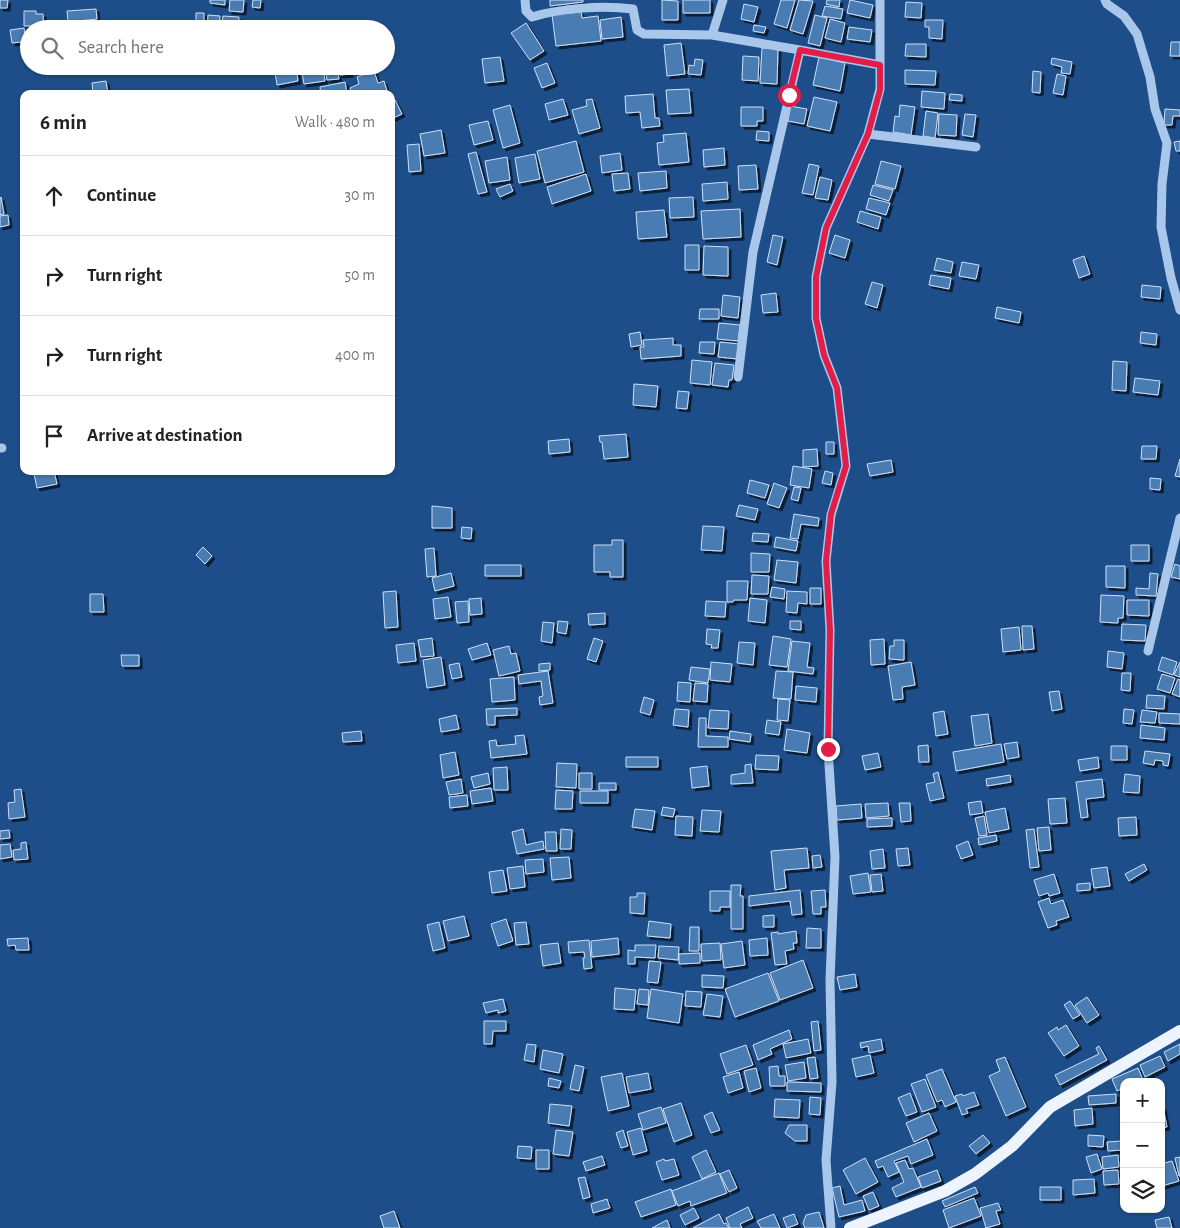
<!DOCTYPE html>
<html lang="en">
<head>
<meta charset="utf-8">
<style>
	:root { --surface:#fff; --page:#f2f2f2; --text:#202124; --muted:#757577; --line:#e0e0e0 }
	body { margin:0; font-family:"Alegreya Sans",sans-serif; background:var(--page); color:var(--text) }
	.controls { position:absolute; right:15px; bottom:15px; display:grid; overflow:hidden; border-radius:10px; box-shadow:0 1px 4px #0004 }
	.controls button { width:45px; height:45px; display:grid; place-items:center; padding:0; border:0; border-bottom:1px solid var(--line); background:var(--surface); color:var(--text); font:25px sans-serif }
	.stop { position:absolute; width:15px; height:15px; margin:-11px; border:4px solid #e11d48; border-radius:50%; background:#fff }
	.stop.end { background:#e11d48; border-color:#fff; box-shadow:0 1px 5px #0008 }
	.list { margin:0; padding:0; list-style:none }
	h2 { display:flex; justify-content:space-between; align-items:center; height:65px; margin:0; padding:0 20px; font-size:21px }
	h2 small { font-size:16px; font-weight:400; color:var(--muted) }
	.list li { display:grid; grid-template-columns:32px 1fr auto; gap:15px; align-items:center; box-sizing:border-box; height:80px; padding:0 20px; border-top:1px solid var(--line) }
	.list b { display:block; font-size:19px; white-space:nowrap }
	.list em { font-size:16px; font-style:normal; color:var(--muted) }
	.icon { flex:none; width:28px; height:28px; fill:none; stroke:currentColor; stroke-width:2; stroke-linecap:round; stroke-linejoin:round }
	.map { position:relative; flex:none; width:1180px; height:1228px; overflow:hidden }
	.search { position:absolute; background:var(--surface); box-shadow:0 1px 4px #0004; left:20px; top:20px; width:375px; height:55px; display:flex; align-items:center; gap:12px; box-sizing:border-box; padding:0 18px; border-radius:28px; color:var(--muted); font-size:19px }
	.panel { position:absolute; background:var(--surface); box-shadow:0 1px 4px #0004; left:20px; top:90px; width:375px; height:385px; border-radius:10px }
	.map>svg:first-child { display:block }
</style>
</head>
<body>
<div class="map">
<svg width="1180" height="1228" viewBox="0 0 1180 1228">
	<defs>
		<filter id="shadow"><feDropShadow dx="3" dy="3" stdDeviation="0" flood-color="#0009"/></filter>
	</defs>
	<rect width="100%" height="100%" fill="#1d4e89"/>
	<path fill="#4a7bb2" stroke="#cde1f8" filter="url(#shadow)" d="M0 0H8L7 8H0Z
		M210 0H225V5L210 3Z
		M230 0H244L243 12 229 11Z
		M253 0H261L260 8 252 7Z
		M550 0H583V2L550 6Z
		M662 0 678 1V20H662Z
		M683 0H710V13H683Z
		M781 0H795L787 28 774 24Z
		M799 0 813 1 803 34 790 30Z
		M827 0H840L839 7 826 4Z
		M850 0 873 5 870 18 847 13Z
		M906 2 922 3 921 18 905 17Z
		M744 4 758 7 754 22 741 19Z
		M825 6 843 9 841 19 822 16Z
		M96 9 97 19 68 22 67 11Z
		M24 11H36V14H43L44 26H24Z
		M581 12 582 18 598 16 601 41 556 46 552 15Z
		M196 13H204V29H196Z
		M208 15 220 16 219 29H207Z
		M815 15 827 18 820 46 808 43Z
		M223 16 239 17 238 29H221Z
		M621 17 623 37 602 39 600 20Z
		M830 19 845 23 841 42 825 38Z
		M925 20H943L942 39 929 38V27H925Z
		M325 23 326 29H313L312 26Z
		M362 23 363 29H345L344 27Z
		M526 23 544 51 530 60 511 33Z
		M94 25 95 29H71V28Z
		M754 25 766 27 764 33 753 31Z
		M849 27 872 30 870 42 847 39Z
		M24 28 28 53H22L21 42 12 43 10 30Z
		M1171 42H1180V56H1170Z
		M681 43 685 74 667 76 664 45Z
		M906 44H926V57L905 56Z
		M762 48 778 49 777 84 760 83Z
		M743 56 759 57 758 81 742 80Z
		M500 57 504 81 485 83 482 59Z
		M819 57 845 63 840 91 813 85Z
		M1052 58 1072 62 1070 74 1061 73 1062 67 1051 64Z
		M695 59 703 60 701 75 688 74 689 65 694 66Z
		M547 63 555 83 542 88 534 68Z
		M74 66H84L85 69 75 71Z
		M274 66H296L298 81 277 85Z
		M301 66H323L325 81 304 84Z
		M325 66H337L339 79 327 80Z
		M339 66H349L350 74 340 75Z
		M905 70 936 71 935 85 905 84Z
		M374 71 378 83 384 81 387 91 379 94H352L350 88 359 84 357 77Z
		M1033 71 1041 72 1040 93 1032 92Z
		M1057 74 1066 76 1063 95 1053 93Z
		M106 81 108 94H93L92 83Z
		M345 82 347 94H321L320 87Z
		M689 89 691 113 668 114 666 90Z
		M922 91 945 93 944 109 921 107Z
		M653 94 655 118H659L660 126 642 128 640 112 626 113 625 96Z
		M950 94 962 95V101L949 100Z
		M814 97 837 102 830 131 807 126Z
		M563 99 568 115 549 120 545 104Z
		M592 99 600 128 579 134 572 110 587 106 586 100Z
		M395 100 402 114 391 119V102Z
		M510 105 520 143 503 148 493 110Z
		M900 105 915 107 911 135 893 132 895 116 899 117Z
		M790 106 807 109 804 124 788 121Z
		M741 107H763V121H757V126H741Z
		M1165 109 1180 110V116H1173L1172 125H1164Z
		M926 111 938 113 935 138 923 136Z
		M939 114 957 115 956 136 938 135Z
		M965 114 976 115 973 137 962 135Z
		M488 121 493 140 474 145 469 125Z
		M441 130 445 153 424 156 420 134Z
		M757 131 769 132V141L756 140Z
		M686 133 689 162 659 165 657 143 664 142 663 135Z
		M576 141 584 172 545 183 537 151Z
		M1180 141V151H1176L1174 142Z
		M419 144 421 171 409 172 407 145Z
		M724 148 725 165 704 167 703 150Z
		M476 152 487 192 478 194 468 154Z
		M620 153 622 170 602 173 600 156Z
		M535 154 540 179 519 183 515 158Z
		M507 157 510 180 489 183 485 161Z
		M881 161 901 166 895 189 875 184Z
		M809 164 819 166 813 195 802 193Z
		M756 165 758 189 739 190 738 166Z
		M666 171 667 188 640 191 638 173Z
		M628 173 630 189 614 191 612 174Z
		M586 174 591 191 552 204 547 187Z
		M820 177 832 180 828 200 815 198Z
		M727 182 728 199 703 201 702 184Z
		M510 184 513 191 500 197 496 189Z
		M873 185 893 190 889 201 870 195Z
		M1 197 4 214 0 215V198Z
		M693 197 694 217 670 218 669 198Z
		M869 198 890 203 886 215 866 209Z
		M740 209 741 237 703 239 701 211Z
		M664 210 667 237 638 239 636 212Z
		M860 211 881 217 878 229 857 222Z
		M8 215 9 225 0 227V216Z
		M773 235 783 237 777 265 767 262Z
		M835 235 850 240 845 258 829 253Z
		M685 245H699V270H685Z
		M704 246 728 247V276L703 275Z
		M1084 256 1090 274 1079 278 1073 260Z
		M937 258 953 262 951 273 934 270Z
		M962 262 979 265 976 279 959 276Z
		M931 275 951 278 949 289 929 285Z
		M872 282 883 285 877 308 865 304Z
		M1142 285 1161 287 1160 299 1141 297Z
		M776 293 778 312 763 313 761 295Z
		M723 295 740 297 738 318 721 316Z
		M997 307 1021 312 1019 323 995 318Z
		M700 309H719V319H699Z
		M719 323 740 325 738 341 717 339Z
		M640 332 642 345 631 347 629 334Z
		M1141 332 1157 334 1156 345 1140 343Z
		M673 338V345H681V356L641 359 640 347H644L643 340Z
		M700 342H715L714 354 699 353Z
		M720 342 739 344 738 359 718 357Z
		M692 360 712 362 710 385 690 383Z
		M1113 361 1127 362 1126 391 1112 390Z
		M715 363 734 365 732 380H729L728 387 712 385Z
		M1135 378 1160 381 1158 395 1133 392Z
		M634 384 658 386 656 407 633 405Z
		M678 391 689 392 687 409 676 408Z
		M626 434 628 457 604 459 602 442H600L599 436Z
		M569 439 570 452 549 454 548 441Z
		M826 442H834V454H826Z
		M1142 446H1157L1156 459H1141Z
		M817 449 818 466 803 467V450Z
		M1180 459V477L1175 476Z
		M891 460 893 472 870 476 867 464Z
		M793 466 812 469 809 488 790 485Z
		M47 471H54L57 484 37 488 34 474Z
		M825 471 833 473 831 485 822 483Z
		M1150 478 1161 479 1160 490 1150 489Z
		M750 480 769 485 765 498 747 493Z
		M774 483 787 488 779 508 767 504Z
		M794 487 801 488 798 501 791 499Z
		M739 505 758 509 755 520 736 516Z
		M432 506 452 508V528H432Z
		M794 514 819 518 818 526 801 524 798 539 790 538Z
		M703 526 724 527 722 551 701 550Z
		M462 527 472 528 471 539 461 538Z
		M753 533 769 534 768 542 752 541Z
		M776 537 798 541 796 551 774 547Z
		M612 540H623V577H610V572H594V545H612Z
		M1131 545H1149V561H1131Z
		M203 547 212 556 205 564 196 555Z
		M434 548 436 576 427 577 425 549Z
		M751 553 770 554 769 572H751Z
		M777 560 798 562 796 583 774 580Z
		M1175 564 1180 566V579L1171 577Z
		M485 565H521V576H485Z
		M1106 566H1125V588L1106 587Z
		M451 573 454 586 435 591 432 578Z
		M1150 573 1158 574 1156 596 1136 595V588L1149 589Z
		M752 575 769 576 768 594H751Z
		M727 581H748L747 600H734L733 602H727Z
		M772 587 785 589 784 599 770 597Z
		M810 588H821V604H810Z
		M396 591 398 627 385 628 383 592Z
		M787 591 807 592V604L798 603 797 613 786 612Z
		M90 594H103L104 612H90Z
		M1101 595 1124 596 1123 618H1118V623L1100 622Z
		M448 597 451 617 435 619 433 599Z
		M481 598 482 614 470 615 469 599Z
		M750 598 767 600 765 623 748 621Z
		M1127 600H1149V616L1127 615Z
		M468 601 469 622 457 623 455 602Z
		M706 601 726 602 725 617 705 616Z
		M605 613V624L589 625 588 614Z
		M558 621 568 622 566 634 557 632Z
		M790 621H801V630L790 629Z
		M543 622 554 623 552 643 541 641Z
		M1122 624 1146 625 1145 641 1121 640Z
		M1022 626H1032L1034 649 1023 650Z
		M1019 627 1021 650 1003 652 1001 629Z
		M707 629 720 630 718 648H711L712 645 706 644Z
		M773 636 791 639 787 667 769 665Z
		M432 638 434 656 421 657 418 640Z
		M594 638 603 641 596 662 587 659Z
		M884 639 885 664 871 665 870 640Z
		M894 640H904V660L889 659 890 646H894Z
		M792 641 810 643 807 667 814 668 813 674 788 671Z
		M739 642 755 643 753 665 737 663Z
		M414 643 416 661 398 663 396 645Z
		M487 643 491 655 472 660 468 649Z
		M509 646 511 654 516 653 520 671 499 676 493 650Z
		M1108 651 1124 653 1122 669 1107 667Z
		M121 655H139V666H122Z
		M441 657 445 685 427 688 423 660Z
		M1162 657 1177 662 1173 675 1158 670Z
		M711 662 732 664 730 682 710 680Z
		M911 662 915 685 902 687 903 699 893 700 888 666Z
		M1180 662V677L1174 675Z
		M459 663 462 677 452 679 449 665Z
		M550 663V670L539 671V664Z
		M691 667 710 669 708 683 689 680Z
		M548 671 553 703 540 705 539 697 543 696 541 681 519 684 518 675Z
		M776 671 793 672 791 699 773 698Z
		M1122 673H1131L1130 691 1121 690Z
		M1162 674 1175 678 1170 693 1157 689Z
		M514 677 515 700 492 702 490 679Z
		M1178 679 1180 680V697L1172 694Z
		M678 682 691 683 690 702 677 701Z
		M695 683 708 684 707 702 693 701Z
		M796 686 817 688 816 702 795 700Z
		M1059 691 1062 709 1052 711 1049 692Z
		M1147 695 1165 696 1164 709 1146 708Z
		M644 697 654 700 650 715 640 712Z
		M778 699 790 700 788 721 777 720Z
		M517 708V715L495 716V725H487L486 709Z
		M675 709 689 710 688 727 673 725Z
		M1124 709 1134 710 1132 724 1123 723Z
		M710 710 729 711 728 729 708 728Z
		M1142 710 1157 712 1155 723 1140 722Z
		M944 711 948 734 936 736 933 713Z
		M1159 713 1180 714V724L1159 723Z
		M988 714 992 743 975 746 971 716Z
		M456 715 459 729 441 732 439 719Z
		M699 718H706V736L728 737V747H698Z
		M767 720 781 722 779 735 765 733Z
		M1141 725 1165 728 1164 740 1140 738Z
		M787 729 810 733 807 753 784 750Z
		M361 731 362 741 343 742 342 733Z
		M730 731 751 734 750 742 729 739Z
		M524 735 527 754 491 758 489 741 496 740 497 746 516 744 515 736Z
		M1017 742 1019 757 1007 759 1004 744Z
		M1001 744 1004 762 956 771 953 752Z
		M928 745 929 762H919L918 746Z
		M1111 746H1127V760H1111Z
		M1145 751 1170 754 1168 766 1163 765V761L1155 760 1154 765 1143 763Z
		M455 752 459 775 443 778 440 755Z
		M878 753 881 767 865 770 862 756Z
		M756 755 779 756 778 770 755 769Z
		M626 757H658V767H626Z
		M1098 757 1099 768 1080 771 1078 760Z
		M557 763 577 764 576 788 556 787Z
		M751 764 753 783 731 784V775L745 773V765Z
		M707 766 709 786 692 788 690 768Z
		M507 767 508 790H494L493 768Z
		M938 772 944 798 930 801 926 784 935 782 933 774Z
		M488 773 490 784 474 788 471 777Z
		M579 773H592V789H579Z
		M1125 774 1140 776 1139 793 1123 792Z
		M1010 775 1011 782 987 786 986 779Z
		M461 779 463 793 449 795 446 782Z
		M1102 779 1104 797 1086 799 1088 817 1081 818 1076 782Z
		M599 783H616V790H599Z
		M491 788 493 801 472 804 470 791Z
		M21 789 25 817 9 819 8 803 15 802 14 790Z
		M556 790 573 791 572 809H555Z
		M580 791H608V803H580Z
		M467 795 468 806 450 808 449 797Z
		M1065 798 1067 823 1050 824 1048 799Z
		M981 801 983 813 970 815 968 803Z
		M888 803 889 816 866 818 865 804Z
		M899 803H910L911 821 901 822Z
		M861 804 862 818 837 820 836 806Z
		M663 807 675 809 673 817 661 815Z
		M1005 808 1009 829 989 833 985 812Z
		M635 809 655 811 652 830 632 827Z
		M702 810 721 811 719 832 700 831Z
		M676 816 693 817 692 836 675 835Z
		M984 816 987 835 979 836 975 818Z
		M1136 817 1137 835 1119 836 1118 818Z
		M892 818V826L867 827V819Z
		M1049 827 1051 850 1039 851 1037 828Z
		M523 829 526 845 543 841 544 849 517 854 512 832Z
		M561 829 572 830 571 849H560Z
		M1034 829 1039 867 1030 868 1026 830Z
		M9 830 10 838 0 839V831Z
		M545 832H556L557 851H546Z
		M996 835 997 841 979 845 978 838Z
		M968 841 973 855 961 859 956 846Z
		M26 842 28 859 14 860 13 850 21 849V843Z
		M10 844 12 857 0 859V845Z
		M807 848 809 868 784 870 786 888 775 890 771 851Z
		M908 848 910 865 898 866 896 849Z
		M883 849 885 868 872 869 870 851Z
		M820 855 822 867 813 868 812 856Z
		M569 857 571 878 552 880 550 858Z
		M543 859 544 872 526 874 525 860Z
		M1144 864 1147 870 1129 881 1125 874Z
		M523 866 525 887 510 889 507 868Z
		M1107 867 1110 886 1094 888 1091 869Z
		M503 870 507 891 492 893 489 872Z
		M868 873 871 892 853 894 850 876Z
		M881 874 883 891 872 892 870 875Z
		M1054 874 1060 893 1049 896 1048 893 1039 896 1034 880Z
		M1090 883V890L1077 891V884Z
		M731 885H741L740 896H743V929H731Z
		M800 890 802 914 792 915 790 901 749 906V896Z
		M825 890 826 907H821V914H813L811 891Z
		M710 891H730V907H720V911H710Z
		M637 893H645L644 914 630 913V897H637Z
		M1049 898 1051 904 1063 900 1069 917 1056 921 1057 925 1048 928 1038 902Z
		M774 915V927H763V916Z
		M464 916 469 936 448 941 443 921Z
		M506 919 513 941 498 946 491 924Z
		M649 921 671 924 670 938 647 936Z
		M439 922 445 948 433 951 427 925Z
		M526 922 529 944 516 945 514 923Z
		M690 927H699V951H689Z
		M807 928 821 929V948H806Z
		M796 931 797 943H793L794 949 785 951 787 964 775 965 771 933 778 932V934Z
		M28 938 29 950H16L15 945 8 946 7 939Z
		M618 938 619 954 592 957 591 941Z
		M767 938 768 955 750 956 749 940Z
		M589 940 592 968 584 969 583 958H585L584 952 569 953 568 942Z
		M742 941 745 965 724 968 721 944Z
		M558 943 561 963 543 966 540 945Z
		M720 943 721 960 702 961 701 944Z
		M635 945H656L655 958 635 957V964H628V950L635 951Z
		M659 946 679 947 678 960 658 958Z
		M700 953V963L679 964V954Z
		M803 960 813 988 780 1000 770 973Z
		M649 961 661 962 658 983 647 982Z
		M768 973 779 1001 735 1017 725 989Z
		M855 974 857 987 840 990 837 977Z
		M702 975 724 976 723 988 702 987Z
		M615 988 636 990 634 1010 614 1009Z
		M639 989 649 990 648 1005 637 1004Z
		M651 989 683 994 679 1023 647 1018Z
		M686 991 702 992 701 1007 685 1006Z
		M707 994 723 996 720 1017 703 1015Z
		M1087 997 1099 1015 1087 1023 1075 1005Z
		M503 999 506 1011 498 1013V1010L486 1013 483 1003Z
		M1070 1001 1080 1015 1073 1019 1064 1005Z
		M484 1021H506V1031H493L492 1044H484Z
		M818 1021 821 1050 814 1051 811 1022Z
		M1066 1025 1079 1046 1064 1056 1048 1033 1057 1027 1058 1030Z
		M789 1030 792 1039 770 1049 772 1054 758 1060 753 1045Z
		M808 1039 811 1053 786 1058 783 1044Z
		M881 1039 883 1050 869 1053 868 1046 861 1048 860 1043Z
		M527 1044 536 1045 534 1062 524 1060Z
		M1180 1044V1054L1168 1061 1164 1052Z
		M746 1045 753 1065 727 1074 720 1054Z
		M1099 1046 1107 1060 1060 1085 1055 1075 1099 1054 1096 1048Z
		M543 1050 563 1054 559 1073 540 1069Z
		M870 1055 874 1073 856 1077 852 1059Z
		M1160 1056 1165 1067 1145 1077 1140 1065Z
		M815 1057 818 1078 810 1079 807 1058Z
		M1005 1057 1026 1107 1006 1116 989 1076 1000 1071 996 1060Z
		M804 1062 806 1078 788 1081 785 1065Z
		M575 1065 584 1067 579 1091 570 1089Z
		M778 1066 779 1076H785V1086H770L769 1067Z
		M756 1068 761 1088 749 1092 744 1071Z
		M1138 1068 1143 1080 1124 1082V1088L1117 1091 1112 1079Z
		M942 1069 956 1102 945 1107 942 1100 937 1102 926 1075Z
		M739 1072 743 1088 728 1093 723 1077Z
		M622 1073 629 1106 608 1111 601 1077Z
		M648 1073 651 1089 629 1093 626 1077Z
		M549 1078 561 1081 559 1088 548 1086Z
		M925 1079 936 1107 922 1112 911 1084Z
		M787 1082 821 1083V1092L787 1091Z
		M974 1092 979 1105 966 1109 968 1113 962 1115 955 1096 962 1094 963 1096Z
		M910 1093 917 1112 906 1116 898 1098Z
		M1116 1094V1103L1089 1105 1088 1096Z
		M810 1097 821 1098 820 1115 809 1114Z
		M775 1099 800 1100 799 1118 774 1117Z
		M681 1103 692 1135 674 1142 663 1109Z
		M550 1104 572 1106 569 1126 548 1123Z
		M661 1107 666 1123 643 1130 638 1114Z
		M1163 1107 1167 1127 1161 1128V1108Z
		M1092 1108 1093 1124 1075 1126 1074 1110Z
		M712 1112 720 1130 711 1133 704 1116Z
		M929 1113 937 1131 914 1142 906 1123Z
		M789 1125H807V1141H795L785 1133Z
		M641 1128 647 1151 633 1155 627 1132Z
		M556 1130 573 1132 569 1156 553 1154Z
		M623 1130 628 1146 621 1148 616 1133Z
		M983 1135 990 1143 976 1154 969 1146Z
		M1088 1135 1104 1136 1103 1147 1088 1146Z
		M927 1139 933 1155 911 1164 908 1156 894 1161 899 1172 888 1177 883 1166 878 1168 875 1161Z
		M1121 1141 1122 1150 1108 1151 1107 1142Z
		M518 1146 532 1147 531 1159 517 1158Z
		M536 1150H549V1169H536Z
		M706 1150 716 1172 702 1179 692 1157Z
		M1097 1154 1102 1169 1091 1173 1086 1157Z
		M1118 1155 1119 1167 1103 1169 1102 1157Z
		M602 1156 605 1165 586 1171 583 1162Z
		M1180 1157V1176H1179L1175 1158Z
		M865 1158 878 1182 856 1194 843 1170Z
		M664 1159 665 1161 674 1159 679 1175 662 1180 656 1162Z
		M905 1160 909 1169 913 1168 921 1187 896 1197 892 1188 904 1182 896 1163Z
		M1172 1161 1179 1181 1162 1186 1161 1164Z
		M729 1170 737 1188 729 1192 720 1174Z
		M937 1170 941 1181 922 1188 918 1177Z
		M1118 1170 1119 1184 1104 1185 1103 1171Z
		M719 1173 727 1193 691 1206 690 1201 678 1206 672 1191Z
		M585 1177 590 1197 583 1199 578 1178Z
		M1094 1179 1095 1193 1073 1195V1180Z
		M840 1186 844 1205 862 1200 865 1211 839 1217 832 1188Z
		M975 1187 978 1193 945 1207 942 1201Z
		M1040 1187H1061V1200H1040Z
		M671 1189 676 1205 641 1217 635 1202Z
		M873 1192 879 1206 869 1210 863 1196Z
		M974 1198 981 1216 949 1228 943 1210Z
		M607 1199 610 1208 593 1213 591 1204Z
		M998 1203 1001 1210 996 1211 1000 1224 986 1228 980 1208Z
		M748 1207 753 1218 740 1224 742 1228H730L726 1218Z
		M694 1208 699 1218 685 1225 680 1215Z
		M394 1211 400 1228H384L380 1216Z
		M819 1212 824 1228H805L803 1223 806 1215Z
		M719 1214 724 1224 726 1223 729 1228H693Z
		M774 1214 780 1228H761L757 1221Z
		M794 1214 798 1224 787 1228 783 1218Z
		M1169 1217 1172 1228H1157L1155 1220Z
		M667 1220 670 1228H652Z"/>
	<g fill="none" stroke-linecap="round" stroke-linejoin="round">
		<path stroke="#a8c7eb" stroke-width="9" d="M525 0 526 11 532 17C561 8 602 5 633 9L637 30 644 34 712 35 800 50 880 65
			M1105 0 1107 4 1124 16 1137 34 1150 77 1155 109 1167 143 1162 184 1161 227 1171 278 1180 310
			M712 35 723 0
			M868 134 976 147
			M738 377 753 252 800 50
			M0 448H2
			M1148 651 1180 518
			M831 1228 826 1160 832 1082 830 980 835 857 828 749 830 630 826 561 831 515 846 466 837 388 824 355 816 318V277L826 228 868 134 880 89V0"/>
		<path stroke="#edf4fe" stroke-width="12" d="M850 1228 945 1191 975 1174 1012 1146 1050 1107 1180 1031"/>
	</g>
	<g fill="none" stroke-linecap="round" stroke-linejoin="round">
		<path stroke="#e11d48" stroke-width="6" d="M789 95 800 50 880 65V90L868 134 826 228 816 277V318L824 355 837 388 846 466 831 514 826 561 830 630 828 749"/>
	</g>
</svg>
<div class="controls">
<button>+</button>
<button>−</button>
<button><svg class="icon" aria-label="layers" viewBox="0 0 24 24"><path d="M12 4l9 5-9 5-9-5zM3 14l9 5 9-5"/></svg></button>
</div>
<div class="stop" style="left:789px;top:95px"></div>
<div class="stop end" style="left:828px;top:749px"></div>
<div class="search"><svg class="icon" aria-label="search" viewBox="0 0 24 24"><circle cx="10" cy="10" r="6"/><path d="M15 15l6 6"/></svg>Search here</div>
<section class="panel">
<h2>6 min<small>Walk · 480 m</small></h2>
<ul class="list">
<li><svg class="icon" aria-label="ahead" viewBox="0 0 24 24"><path d="M12 20V5M6 11l6-6 6 6"/></svg><div><b>Continue</b></div><em>30 m</em></li>
<li><svg class="icon" aria-label="right" viewBox="0 0 24 24"><path d="M7 20v-9h11M14 6l5 5-5 5"/></svg><div><b>Turn right</b></div><em>50 m</em></li>
<li><svg class="icon" aria-label="right" viewBox="0 0 24 24"><path d="M7 20v-9h11M14 6l5 5-5 5"/></svg><div><b>Turn right</b></div><em>400 m</em></li>
<li><svg class="icon" aria-label="arrive" viewBox="0 0 24 24"><path d="M6 21V4h12l-3 4 3 4H6"/></svg><div><b>Arrive at destination</b></div></li>
</ul>
</section>
</div>
</body>
</html>
